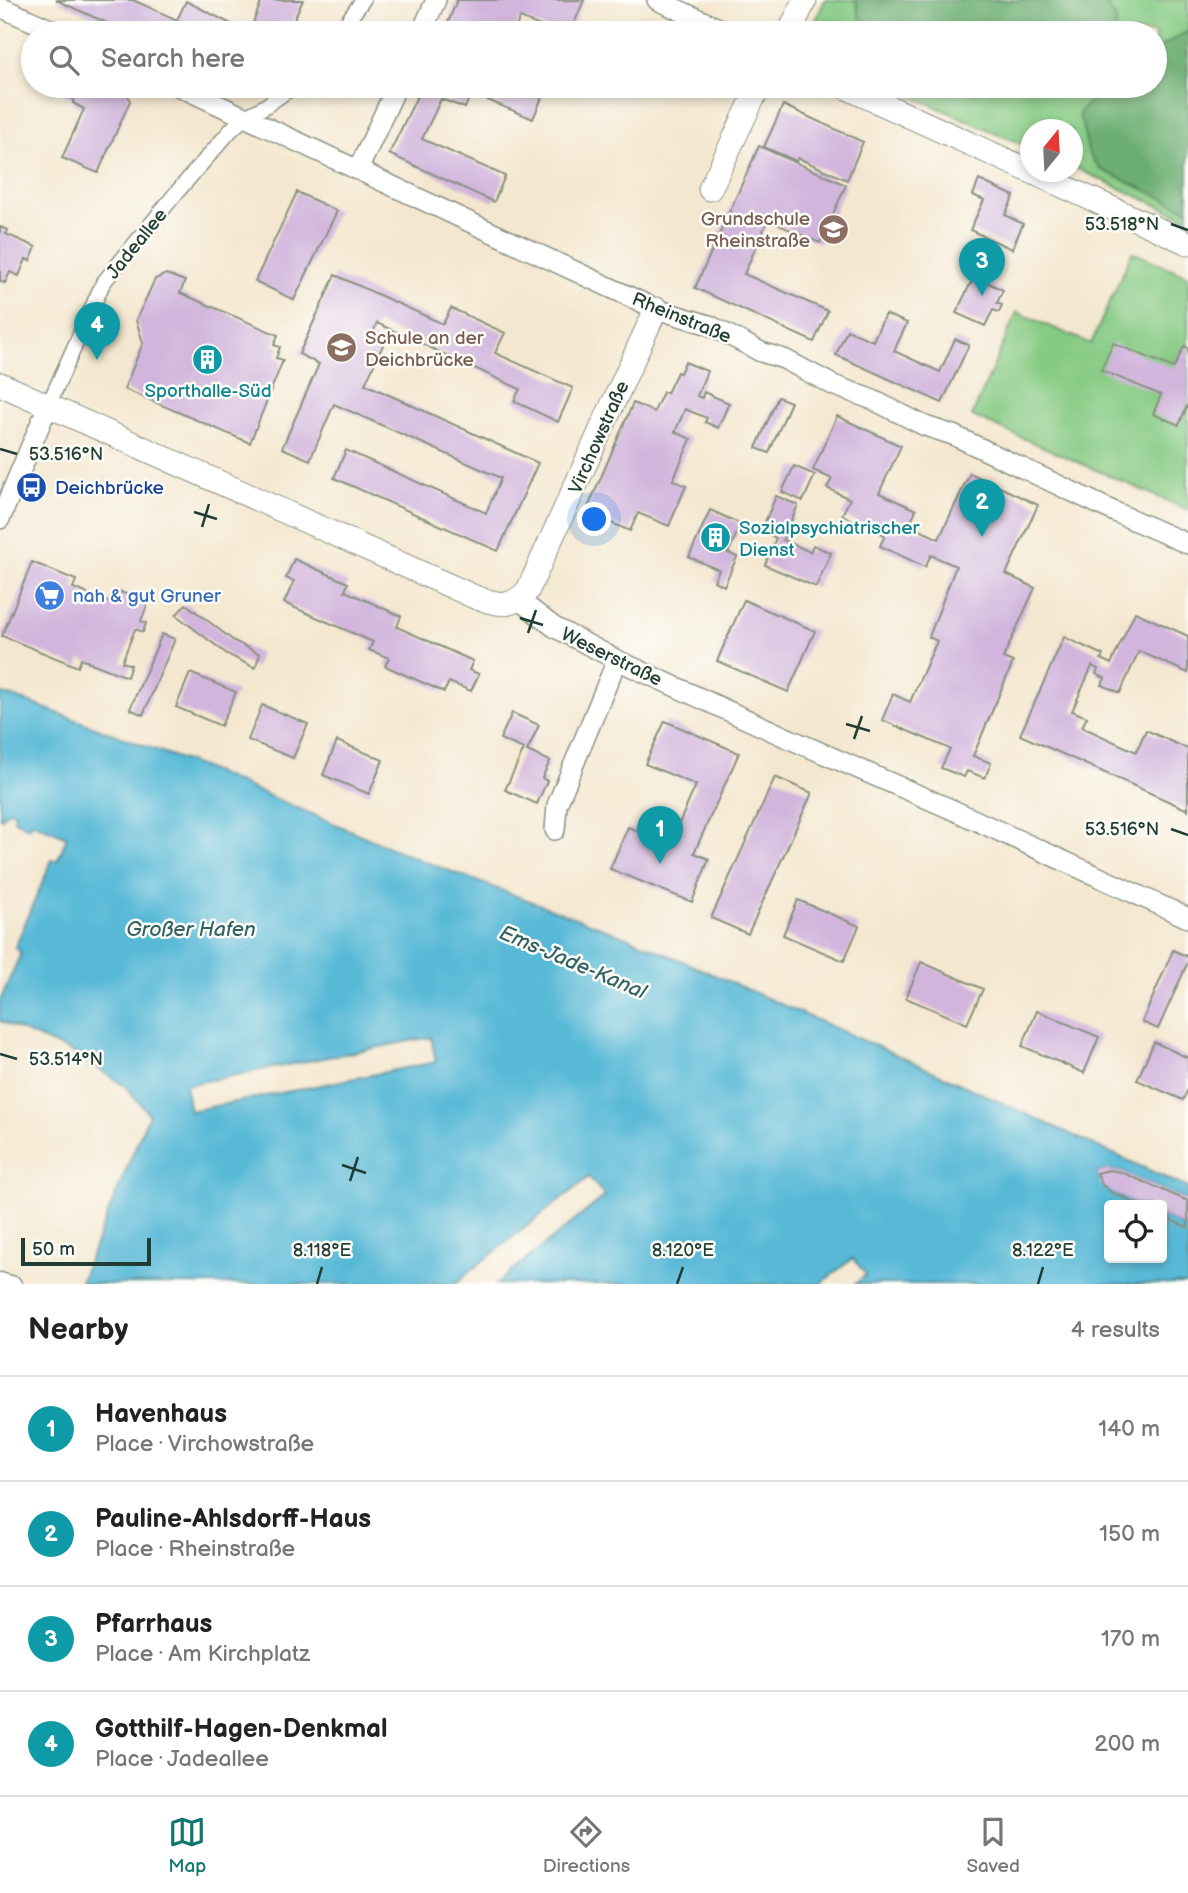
<!DOCTYPE html>
<html lang="en">
<head>
<meta charset="utf-8">
<style>
	:root { --surface:#fff; --page:#f2f2f2; --text:#222; --muted:#767676; --line:#e0e0e0; --accent:#0f766e }
	body { margin:0; font-family:"Balsamiq Sans",sans-serif; background:var(--page); color:var(--text) }
	.controls { position:absolute; right:21px; bottom:21px; display:grid; overflow:hidden; border-radius:7px; box-shadow:0 4px 10px #0003 }
	.controls button { width:63px; height:63px; display:grid; place-items:center; padding:0; border:0; border-bottom:2px solid var(--line); background:var(--surface); color:var(--text); font:35px sans-serif }
	.compass { position:absolute; left:1020px; top:119px; width:63px; height:63px; border-radius:50%; background:var(--surface); box-shadow:0 4px 10px #0003; rotate:18deg }
	.scale { position:absolute; left:21px; bottom:18px; width:130px; box-sizing:border-box; padding-left:7px; border:4px solid #1f3d34; border-top:0; font-size:19px; line-height:24px; white-space:nowrap; color:#1f3d34; -webkit-text-stroke:5px #fdfcf7; paint-order:stroke }
	.you { position:absolute; left:595px; top:520px; width:24px; height:24px; margin:-18px; border:5px solid #fff; border-radius:50%; background:#1a73e8; box-shadow:0 0 0 10px #1a73e833 }
	.badge { display:grid; place-items:center; width:46px; height:46px; border-radius:50%; background:var(--accent); color:#fff; font-size:23px; font-weight:700 }
	.pin { position:absolute; translate:-50% -58px; filter:drop-shadow(0 2px 4px #0008) }
	.pin::after { content:''; position:absolute; top:37px; width:24px; height:21px; background:inherit; clip-path:polygon(0 0,100% 0,50% 100%) }
	.list { margin:0; padding:0; list-style:none }
	h2 { display:flex; justify-content:space-between; align-items:center; height:91px; margin:0; padding:0 28px; font-size:30px }
	h2 small { font-size:23px; font-weight:400; color:var(--muted) }
	.list li { display:grid; grid-template-columns:46px 1fr auto; gap:21px; align-items:center; box-sizing:border-box; height:105px; padding:0 28px; border-top:2px solid var(--line) }
	.list b { display:block; font-size:26px; white-space:nowrap }
	.list p { margin:0; font-size:23px; white-space:nowrap; color:var(--muted) }
	.list em { font-size:23px; font-style:normal; color:var(--muted) }
	.icon { flex:none; width:38px; height:38px; fill:none; stroke:currentColor; stroke-width:2; stroke-linecap:round; stroke-linejoin:round }
	.map { position:relative; flex:none; width:1188px; height:1284px; overflow:hidden }
	.search { position:absolute; background:var(--surface); box-shadow:0 4px 10px #0003; left:21px; right:21px; top:21px; height:77px; display:flex; align-items:center; gap:18px; box-sizing:border-box; padding:0 24px; border-radius:38px; color:var(--muted); font-size:26px }
	.sheet { height:511px; background:var(--surface) }
	nav { display:flex; justify-content:space-around; align-items:center; box-sizing:border-box; height:98px; border-top:2px solid var(--line); background:var(--surface); font-size:19px; color:var(--muted) }
	nav a { display:grid; justify-items:center; gap:4px }
	nav .on { color:var(--accent) }
	.map>svg:first-child { display:block }
</style>
</head>
<body>
<div class="map">
<svg width="1188" height="1284" viewBox="0 0 1188 1284">
	<rect width="100%" height="100%" fill="#fdfcf7"/>
	<filter id="ink" filterUnits="userSpaceOnUse"><feTurbulence type="fractalNoise" baseFrequency=".0143" numOctaves="2"/><feDisplacementMap in="SourceGraphic" scale="14" xChannelSelector="R" yChannelSelector="G"/><feConvolveMatrix kernelMatrix="1 2 1 2 8 2 1 2 1" color-interpolation-filters="sRGB"/></filter>
	<filter id="wash" filterUnits="userSpaceOnUse"><feTurbulence type="fractalNoise" baseFrequency=".00686" numOctaves="4" result="noise"/><feDisplacementMap in="SourceGraphic" scale="28" xChannelSelector="R" yChannelSelector="G"/><feGaussianBlur stdDeviation="1.57" result="paint"/><feColorMatrix in="noise" values="0 0 0 0 0 0 0 0 0 0 0 0 0 0 0 0 0 1.4 0 .05"/><feComposite in="paint" operator="in"/></filter>
	<g filter="url(#wash)">
		<rect width="100%" height="100%" fill="#f4e7cf"/>
		<path fill="#86ca83" stroke="#52845c" stroke-width="2" d="M825 0H1188V219L1073 167 1072 130H1030V148L889 86H1155V33H818L816 20Z
			M1132 252 1188 276V510L972 416 1017 312 1091 344Z"/>
		<path fill="#6cae71" stroke="#467652" stroke-width="2" d="M856 0H1103L1116 19V33H877L859 17Z
			M1188 31V210L1100 169 1089 154 1079 113 1103 86H1155V50Z"/>
		<path fill="#58b9d7" stroke="#3c7b86" stroke-width="2" fill-rule="evenodd" d="M0 693 20 699 199 766 410 856 632 939 908 1060 1188 1188V1201L1121 1172 1109 1170 1097 1173C1106 1195 1119 1196 1139 1205H1109V1258H1162V1216L1188 1228V1284H855L866 1275 853 1258 820 1284H496L605 1196 589 1177 454 1284H79L149 1114 126 1087 76 1054 0 1021V1001L21 953 15 947 52 860 57 861 67 837 32 822 29 827 14 820 15 813 11 811 5 813 2 819 0 818ZM431 1037 436 1062 190 1111 185 1085Z"/>
		<g id="blocks">
			<path fill="#d1b5dd" d="M56 0H133L177 20 186 1 249 33 262 0H303L288 33H129Z
				M457 0H584L570 33H546L548 29 520 18 513 33H502L496 31 495 33H444Z
				M45 86H119L126 89 130 101 98 173 62 158 84 109 73 103 74 99Z
				M422 86H541L546 88 533 119 471 93 465 108 441 99 422 139 505 176 494 202 389 154Z
				M783 105 863 142 847 180 798 158 796 161 764 147Z
				M759 146 846 185 820 243 768 220 744 274 828 311 814 342 695 288Z
				M979 180 1014 196 1005 215 1023 224 1012 249 970 230 984 200 973 195Z
				M297 192 337 211 294 300 255 281Z
				M0 227 8 230 6 234 36 247 30 261 26 259 19 276 10 272 5 283 0 281Z
				M166 274 185 281 180 293 278 335 274 345 280 347 276 358 283 360 250 443 124 389 143 343 136 320 155 279Z
				M335 275 443 324 451 308 505 333 495 353 573 388 558 422 514 401 520 389 377 323 371 337 384 343 365 384 538 463 498 551 334 478 346 450 486 513 501 478 334 404 310 460 282 448 319 364 299 354Z
				M974 276 1003 290 997 303 1002 305 999 312 993 310 985 326 956 313Z
				M885 314 907 323 894 351 940 372 955 339 969 345 942 403 836 355 847 330 873 341Z
				M1113 343 1174 368 1184 346 1188 348V404L1179 425 1153 414 1161 395 1101 370Z
				M685 362 707 371 697 396 702 398 704 392 729 403 718 428 705 422 707 418 685 409 675 432 691 439 673 480 686 486 669 526 638 513 630 531 586 512 633 403 654 412 663 392 667 393 677 372 680 373Z
				M778 397 791 402 769 453 756 448Z
				M837 416 901 446 879 493 916 510 909 525 939 539 970 473 1038 505 1006 574 1035 588 1003 658 1013 662 973 756 991 763 985 778 967 771 964 777 941 768 950 749 882 720 893 694 910 702 937 641 929 637 956 566 931 555 925 567 880 546 885 535 842 515 850 499 827 488 832 479 813 470Z
				M794 466 815 475 803 501 782 492Z
				M776 496 798 505 783 540 810 552 813 545 831 553 816 587 765 565 776 538 761 531Z
				M710 510 741 524 728 553 737 557 724 586 714 581 719 570 689 557Z
				M294 559 348 583 345 591 401 616 397 627 473 661 469 670 479 674 471 691 449 682 444 692 385 666 389 658 369 650 373 642 284 603 294 581 286 578Z
				M32 562 76 580 73 588 111 603 116 590 148 603 141 621 146 623 143 632 135 629 122 662 131 665 127 677 81 659 78 667 2 636Z
				M744 600 815 631 788 692 717 661Z
				M186 604 234 641 260 654 255 668 227 654 176 615Z
				M1135 612 1188 636V673L1139 651 1120 693 1102 685 1105 678 1096 674 1098 669 1092 666 1072 711 1087 717 1082 727 1136 752 1146 730 1188 749V810L1020 735 1064 637 1103 655 1101 659 1111 664Z
				M162 634 175 639 143 715 130 709Z
				M190 673 236 692 221 726 176 707Z
				M262 705 308 724 293 758 248 740Z
				M512 713 539 725 527 751 550 761 542 778 547 781 537 804 505 790 524 749 500 739Z
				M665 721 739 753 694 853 709 859 692 902 610 869 628 827 670 844 696 785 645 764Z
				M337 741 383 760 369 794 323 775Z
				M775 777 812 793 748 934 711 918Z
				M798 900 859 926 844 961 783 935Z
				M1173 950 1188 957V962L1158 1029 1142 1022Z
				M921 962 983 989 967 1024 906 998Z
				M1037 1011 1099 1037 1084 1073 1022 1046Z
				M1154 1042 1188 1058V1089L1183 1100 1137 1080Z
				M1109 1170 1121 1172 1188 1201V1228L1162 1216V1205H1139L1112 1193 1102 1185 1097 1173Z"/>
		</g>
	</g>
	<g filter="url(#ink)">
		<use href="#blocks" fill-opacity="0" stroke="#8a9282" stroke-width="2"/>
		<g fill="none" stroke-linecap="round" stroke-linejoin="round">
			<defs>
				<path id="pedestrian" d="M339 33 363 0
					M48 406 103 283 177 192 231 130 245 117 264 107 294 86
					M0 1280 14 1284"/>
				<path id="minor" d="M657 0 729 33
					M0 7 59 33
					M421 33 436 0
					M178 86 656 309 709 325 761 352 784 359 833 385 873 400 925 426 953 435 1115 512 1188 544
					M358 170 397 86
					M0 519 48 406
					M519 600 554 627 617 660 783 736 953 810 1188 918
					M555 830 557 805 617 660"/>
				<path id="tertiary" d="M789 33 805 0
					M843 86 1188 243
					M710 189 759 86
					M0 384 477 598C500 604 510 610 528 590L656 309"/>
			</defs>
			<use href="#pedestrian" stroke="#8a9282" stroke-width="17"/>
			<use href="#minor" stroke="#8a9282" stroke-width="22"/>
			<use href="#tertiary" stroke="#8a9282" stroke-width="25"/>
			<use href="#pedestrian" stroke="#fff" stroke-width="14"/>
			<use href="#minor" stroke="#fff" stroke-width="19"/>
			<use href="#tertiary" stroke="#fff" stroke-width="23"/>
		</g>
	</g>
	<path fill="none" stroke="#1f3d34" stroke-width="2.5" d="M1171 224 1188 230M0 449 17 454M194 512 217 519M202 527 209 504M520 618 543 625M528 633 536 610M846 724 870 731M854 739 862 716M1171 829 1188 835M0 1054 17 1059M342 1165 366 1173M350 1181 358 1157M317 1284 322 1267M677 1284 683 1267M1038 1284 1043 1267"/>
	<defs>
		<symbol id="school-disc" viewBox="-11 -11 22 22"><circle r="9.5" fill="#8d6e63" stroke="#fdfcf7"/><path d="M0-5L7-2L0 1L-7-2ZM-4 1L0 2.5L4 1V4Q0 6-4 4Z" fill="#fff"/></symbol>
		<symbol id="building-disc" viewBox="-11 -11 22 22"><circle r="9.5" fill="#0f9aa8" stroke="#fdfcf7"/><path d="M-4-6H4V6H1V3H-1V6H-4ZM-2.5-4.3h1.7v1.8h-1.7ZM.8-4.3h1.7v1.8H.8ZM-2.5-1h1.7V.8h-1.7ZM.8-1h1.7V.8H.8Z" fill="#fff"/></symbol>
		<symbol id="bus-disc" viewBox="-11 -11 22 22"><circle r="9.5" fill="#1a4fb4" stroke="#fdfcf7"/><path d="M-5-6H5V4H4V6H2V4H-2V6H-4V4H-5ZM-3.5-4V0h7V-4ZM-3.5 1.2v1.5H-2V1.2ZM2 1.2v1.5H3.5V1.2Z" fill="#fff"/></symbol>
		<symbol id="supermarket-disc" viewBox="-11 -11 22 22"><circle r="9.5" fill="#3f7fe0" stroke="#fdfcf7"/><path d="M-6-5.5h2.5l.6 2H6L4.5 2H-2.5L-4.4-4H-6ZM-1.5 3.2a1.3 1.3 0 1 0 .1 0ZM3 3.2a1.3 1.3 0 1 0 .1 0Z" fill="#fff"/></symbol>
	</defs>
	<g fill-rule="evenodd">
		<use href="#school-disc" x="816" y="212" width="35" height="35"/>
		<use href="#school-disc" x="324" y="330" width="35" height="35"/>
		<use href="#building-disc" x="190" y="342" width="35" height="35"/>
		<use href="#bus-disc" x="14" y="470" width="35" height="35"/>
		<use href="#building-disc" x="698" y="520" width="35" height="35"/>
		<use href="#supermarket-disc" x="32" y="578" width="35" height="35"/>
	</g>
	<g text-anchor="middle" stroke-width="5" stroke-linejoin="round" paint-order="stroke">
		<g font-size="19" fill="#785e54" stroke="#fdfcf7" text-anchor="end">
			<text x="810" y="225">Grundschule<tspan x="810" dy="22">Rheinstraße</tspan></text>
			<text x="365" y="344" text-anchor="start">Schule an der<tspan x="365" dy="22">Deichbrücke</tspan></text>
		</g>
		<g font-size="19" fill="#1f3d34" stroke="#fdfcf7">
			<text transform="translate(136 243) rotate(-51)" y="7">Jadeallee</text>
			<text transform="translate(682 317) rotate(22)" y="7">Rheinstraße</text>
			<text transform="translate(598 437) rotate(-66)" y="7">Virchowstraße</text>
			<text transform="translate(612 656) rotate(26)" y="7">Weserstraße</text>
		</g>
		<g font-size="19" fill="#0d838f" stroke="#fdfcf7">
			<text x="208" y="397">Sporthalle-Süd</text>
			<text x="739" y="534" text-anchor="start">Sozialpsychiatrischer<tspan x="739" dy="22">Dienst</tspan></text>
		</g>
		<g font-size="19" fill="#164399" stroke="#fdfcf7" text-anchor="start">
			<text x="55" y="494">Deichbrücke</text>
		</g>
		<g font-size="19" fill="#366cbe" stroke="#fdfcf7" text-anchor="start">
			<text x="73" y="602">nah &amp; gut Gruner</text>
		</g>
		<g font-size="21" font-style="italic" fill="#306265" stroke="#fdfcf7">
			<text x="191" y="936">Großer Hafen</text>
			<text transform="translate(573 962) rotate(23)" y="7">Ems-Jade-Kanal</text>
		</g>
	</g>
	<g font-size="18" text-anchor="middle" fill="#1f3d34" stroke="#fdfcf7" stroke-width="5" stroke-linejoin="round" paint-order="stroke">
		<text x="1122" y="230">53.518°N</text>
		<text x="66" y="460">53.516°N</text>
		<text x="1122" y="835">53.516°N</text>
		<text x="66" y="1065">53.514°N</text>
		<text x="322" y="1256">8.118°E</text>
		<text x="683" y="1256">8.120°E</text>
		<text x="1043" y="1256">8.122°E</text>
	</g>
</svg>
<div class="controls">
<button><svg class="icon" aria-label="locate" viewBox="0 0 24 24"><circle cx="12" cy="12" r="6"/><path d="M12 2v4M12 18v4M2 12h4M18 12h4"/></svg></button>
</div>
<svg class="compass" viewBox="-18 -18 36 36"><path d="M0-13l5 13h-10z" fill="#e53935"/><path d="M0 13l5-13h-10z" fill="#767676"/></svg>
<div class="scale">50 m</div>
<div class="you"></div>
<div class="pin badge" style="left:660px;top:864px;background:#0f9aa8">1</div>
<div class="pin badge" style="left:982px;top:537px;background:#0f9aa8">2</div>
<div class="pin badge" style="left:982px;top:296px;background:#0f9aa8">3</div>
<div class="pin badge" style="left:97px;top:360px;background:#0f9aa8">4</div>
<div class="search"><svg class="icon" aria-label="search" viewBox="0 0 24 24"><circle cx="10" cy="10" r="6"/><path d="M15 15l6 6"/></svg>Search here</div>
</div>
<section class="sheet">
<h2>Nearby<small>4 results</small></h2>
<ul class="list">
<li><span class="badge" style="background:#0f9aa8">1</span><div><b>Havenhaus</b><p>Place · Virchowstraße</p></div><em>140 m</em></li>
<li><span class="badge" style="background:#0f9aa8">2</span><div><b>Pauline-Ahlsdorff-Haus</b><p>Place · Rheinstraße</p></div><em>150 m</em></li>
<li><span class="badge" style="background:#0f9aa8">3</span><div><b>Pfarrhaus</b><p>Place · Am Kirchplatz</p></div><em>170 m</em></li>
<li><span class="badge" style="background:#0f9aa8">4</span><div><b>Gotthilf-Hagen-Denkmal</b><p>Place · Jadeallee</p></div><em>200 m</em></li>
</ul>
</section>
<nav>
<a class="on"><svg class="icon" aria-label="map" viewBox="0 0 24 24"><path d="M3 6l6-2 6 2 6-2v14l-6 2-6-2-6 2zM9 4v14M15 6v14"/></svg>Map</a>
<a><svg class="icon" aria-label="directions" viewBox="0 0 24 24"><path d="M12 3l9 9-9 9-9-9zM9 14v-3h6M13 9l2 2-2 2"/></svg>Directions</a>
<a><svg class="icon" aria-label="saved" viewBox="0 0 24 24"><path d="M7 4h10v16l-5-4-5 4z"/></svg>Saved</a>
</nav>
</body>
</html>
